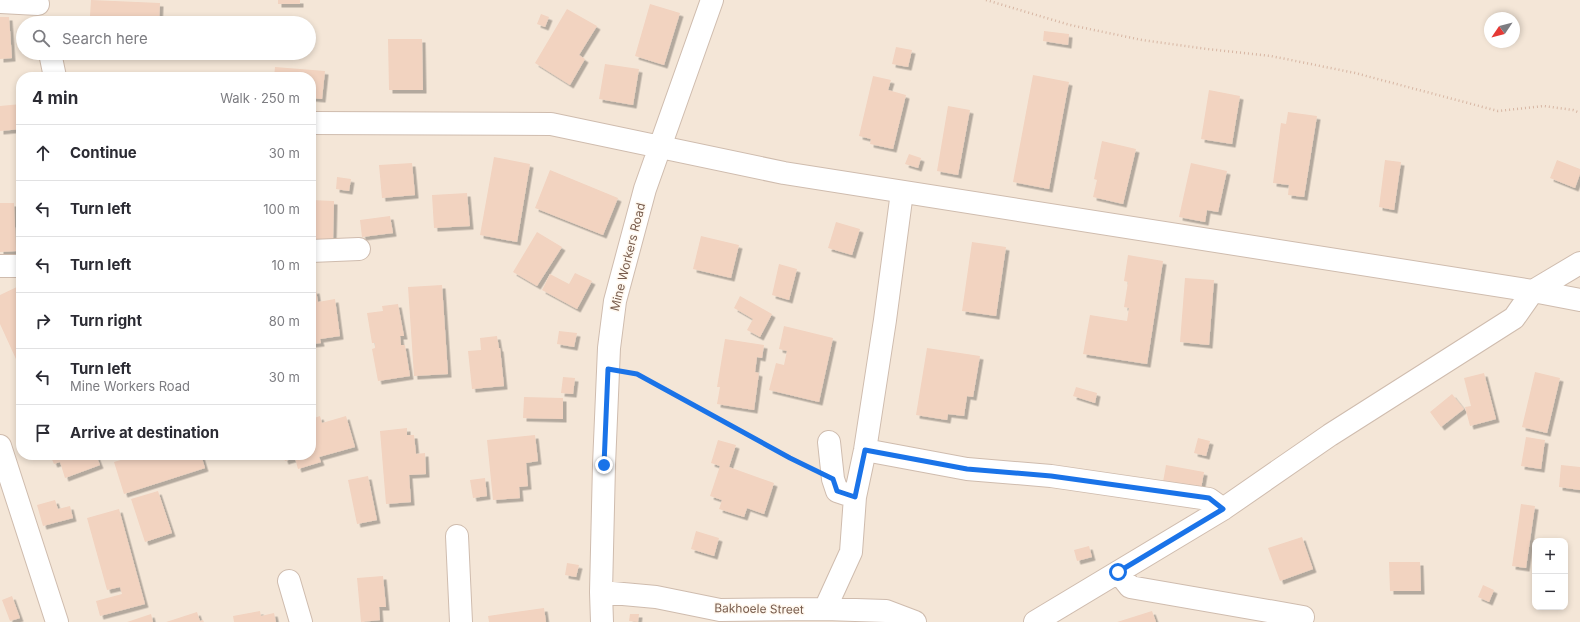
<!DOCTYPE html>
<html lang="en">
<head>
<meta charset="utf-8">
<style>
	:root { --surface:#fff; --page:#f2f2f3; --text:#2b2b33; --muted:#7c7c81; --line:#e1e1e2 }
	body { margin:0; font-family:Inter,sans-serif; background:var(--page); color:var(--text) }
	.controls { position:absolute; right:12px; bottom:12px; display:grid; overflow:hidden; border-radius:8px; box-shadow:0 2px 6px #0003 }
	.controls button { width:36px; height:36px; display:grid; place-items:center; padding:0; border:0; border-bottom:1px solid var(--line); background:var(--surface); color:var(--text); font:20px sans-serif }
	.compass { position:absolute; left:1484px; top:12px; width:36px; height:36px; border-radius:50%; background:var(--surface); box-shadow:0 2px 6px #0003; rotate:235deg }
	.stop { position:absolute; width:12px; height:12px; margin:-9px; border:3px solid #1a73e8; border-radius:50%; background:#fff }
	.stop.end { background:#1a73e8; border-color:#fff; box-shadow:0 1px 4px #0008 }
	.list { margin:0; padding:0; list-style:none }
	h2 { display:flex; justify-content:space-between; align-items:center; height:52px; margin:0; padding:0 16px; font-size:17px }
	h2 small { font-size:13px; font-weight:400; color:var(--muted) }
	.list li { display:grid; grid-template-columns:26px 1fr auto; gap:12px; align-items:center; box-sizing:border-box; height:56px; padding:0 16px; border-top:1px solid var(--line) }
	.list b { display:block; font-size:15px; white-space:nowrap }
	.list p { margin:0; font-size:13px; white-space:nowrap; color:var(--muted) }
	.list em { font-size:13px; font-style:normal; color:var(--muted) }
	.icon { flex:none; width:22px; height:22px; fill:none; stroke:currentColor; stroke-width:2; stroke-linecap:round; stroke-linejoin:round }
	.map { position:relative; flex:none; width:1580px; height:622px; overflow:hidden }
	.search { position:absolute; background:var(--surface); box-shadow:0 2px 6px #0003; left:16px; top:16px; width:300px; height:44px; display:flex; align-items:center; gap:10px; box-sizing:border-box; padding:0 14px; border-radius:22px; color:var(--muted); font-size:15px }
	.panel { position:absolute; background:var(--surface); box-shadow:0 2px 6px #0003; left:16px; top:72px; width:300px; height:388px; border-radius:16px }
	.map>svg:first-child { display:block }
</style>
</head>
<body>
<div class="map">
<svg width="1580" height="622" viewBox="0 0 1580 622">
	<defs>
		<filter id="shadow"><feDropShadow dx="3.5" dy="3.5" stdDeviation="0" flood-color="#0004"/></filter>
	</defs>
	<rect width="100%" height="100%" fill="#fcf4e9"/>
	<path fill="#f4e6d7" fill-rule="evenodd" d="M0 0H1580V622H0ZM1490 18H1514V42H1490ZM23 23H309V53H23ZM21 77H311V455H21ZM1535 541H1565V607H1535Z"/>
	<path fill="#f2d3c0" filter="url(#shadow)" d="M91 0 160 3 159 23H82V16H90Z
		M278 0H300V4H278Z
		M650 4 680 13 664 65 635 56Z
		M567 9 597 26 579 55 585 59 570 85 535 63Z
		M541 14 549 17 545 27 537 24Z
		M0 17H9L12 58 0 59Z
		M1044 31 1069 34 1068 45 1043 41Z
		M388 39H422L423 90H389Z
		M896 47 912 50 908 67 892 64Z
		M605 64 639 69 633 105 599 99Z
		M275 67 325 71 322 99 311 98V77H274Z
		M1033 75 1069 82 1049 189 1013 182Z
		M873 76 891 80 888 90 906 95 893 149 870 144 871 139 859 136Z
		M1209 90 1240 96 1232 144 1201 139Z
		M21 104V129L0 131V106Z
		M948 106 970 110 958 175 937 171Z
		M1288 112 1317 116 1304 197 1288 195 1289 185 1273 183 1281 123 1286 124Z
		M1102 141 1136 149 1123 204 1093 197 1097 180 1094 179Z
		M909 154 921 158 918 168 905 164Z
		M494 157 530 164 517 242 480 235Z
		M1385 160 1401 162 1394 210 1379 207Z
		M1557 160 1580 169V174L1575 188 1550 178Z
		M412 163 415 195 382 198 379 165Z
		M1191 163 1227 171 1218 212 1207 210 1205 222 1179 217Z
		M550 170 618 198 603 235 535 208Z
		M337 177 351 179 349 191 336 189Z
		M467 193 470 226 434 228 432 195Z
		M311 200 334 201 333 240 311 239Z
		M0 203H14L16 251 0 252Z
		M390 216 393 233 362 237 360 220Z
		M836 222 860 229 852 255 828 248Z
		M537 232 562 247 537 286 513 272Z
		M701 236 739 245 731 278 693 269Z
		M972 242 1006 247 996 316 962 311Z
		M1128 255 1163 261 1147 364 1083 354 1090 315 1127 321 1129 308 1124 307 1128 282 1124 281Z
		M779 264 797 269 789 300 772 295Z
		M575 273 592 281 577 309 542 290 550 274 569 284Z
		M1185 278 1214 280 1209 345 1180 342Z
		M21 285V370L0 324V295Z
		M442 285 448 374 414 376 408 287Z
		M316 290 318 302 335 299 340 336 320 339 321 343 311 344V291Z
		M740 296 772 314 760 337 747 330 753 319 734 308Z
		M398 304 404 336H400L401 345H405L410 376 378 381 372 349 375 348V343H372L367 313 383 311 382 306Z
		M784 326 833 338 819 402 769 390 776 363 784 365 787 351 779 349Z
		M559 331 577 333 574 347 557 344Z
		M497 336 499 348H500L504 386 472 389 468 351 481 350 480 338Z
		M725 339 764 345 762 358 757 357 755 372 759 373 754 410 717 404 720 387H717Z
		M927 348 980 356 973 397 967 396 964 416 948 414 947 420 916 415Z
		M1535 372 1560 378 1547 433 1522 427Z
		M1484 373 1496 419 1470 426 1465 407 1471 406 1464 378Z
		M563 377 575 378 573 394 561 393Z
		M1076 387 1097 393 1095 403 1073 396Z
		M1452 394 1464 409 1441 427 1430 412Z
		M524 397 563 398V419L523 418Z
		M320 416 322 423 346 416 355 447 319 457 321 462 298 469 295 458 285 461 283 455H311V419Z
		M407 428V435H414L416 454 425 453 426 474 409 475 411 502 386 504 380 431Z
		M535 435 538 461 526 463 528 486 519 487 520 498 493 500 487 440Z
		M1526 437 1545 440 1541 469 1521 466Z
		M1198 438 1210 441 1206 456 1194 453Z
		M718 440 736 445 729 467 774 483 764 514 747 508 744 517 719 509 722 500 710 496 720 466 711 463Z
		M50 455H96L100 465 65 478 60 462 54 464Z
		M137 455H201L205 468 124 494 114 462Z
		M1166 465 1204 472 1201 489 1163 482Z
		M1561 465 1580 467V490L1559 487Z
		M368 476 377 520 357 524 348 480Z
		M485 478 487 496 473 498 470 480Z
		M158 491 172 533 145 542 131 499Z
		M55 500 58 509 70 506 73 518 43 526 37 505Z
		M1521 504 1535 506 1526 568 1512 566Z
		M119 509 145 604 100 616 96 601 122 594 120 587 107 590 87 518Z
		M696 531 719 538 714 556 691 549Z
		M1302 537 1313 569 1280 581 1268 548Z
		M1089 546 1092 557 1077 561 1074 550Z
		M1389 562H1420L1421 591H1390Z
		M567 563 579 565 576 577 565 575Z
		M383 576 386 607H379L380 620 361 622 357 578Z
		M1483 585 1494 590 1489 602 1478 597Z
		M12 596 20 618 10 621 2 600Z
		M544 608 546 622H489L488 616Z
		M260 611 261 616 274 613 276 622H234L233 616Z
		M1152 611 1156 622H1117Z
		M197 612 200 621 203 620 204 622H166Z
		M151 614 153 622H127Z
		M630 614H639L638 622 629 621Z"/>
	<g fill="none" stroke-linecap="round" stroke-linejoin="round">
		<defs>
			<path id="minor" d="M0 2 38 4
				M50 53 55 77
				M311 123 551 124 784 173 1533 291 1580 300
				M311 251 359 249
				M0 266H21
				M829 442 833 479 837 491 855 497
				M0 446 57 622
				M865 450 967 469 1051 476 1209 499 1223 509
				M457 536 461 622
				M1118 572 1130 587 1303 617
				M289 581 301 622
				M601 592 656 597 720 610 825 609 886 611 915 622
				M825 609 851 552 855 497 865 450 885 320 902 192
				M602 622 601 592 604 465 609 348 615 301 645 189 712 0
				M1035 622 1223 509 1330 435 1514 318 1533 291 1580 263"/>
		</defs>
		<use href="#minor" stroke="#cfbcae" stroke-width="24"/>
		<path stroke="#d7b6a3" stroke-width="2.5" stroke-dasharray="1 3" stroke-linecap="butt" d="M986 0 1070 25 1142 40 1207 49 1271 56 1355 73 1498 111 1544 106 1573 110 1580 113
			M632 374 637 375 807 467"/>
		<use href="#minor" stroke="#fff" stroke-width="22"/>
	</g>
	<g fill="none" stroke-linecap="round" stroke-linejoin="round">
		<path stroke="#1a73e8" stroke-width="5" d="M604 465 608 369 637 374 790 458 833 479 837 491 855 497 865 450 967 469 1051 476 1209 498 1223 509 1118 572"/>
	</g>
	<g text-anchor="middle" stroke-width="3" stroke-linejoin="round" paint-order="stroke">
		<g font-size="12" fill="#775b4c" stroke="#fff8ef">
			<text transform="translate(628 257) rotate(-76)" y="4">Mine Workers Road</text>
			<text transform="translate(759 609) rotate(1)" y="4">Bakhoele Street</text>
		</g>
	</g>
</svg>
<div class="controls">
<button>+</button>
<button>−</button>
</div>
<svg class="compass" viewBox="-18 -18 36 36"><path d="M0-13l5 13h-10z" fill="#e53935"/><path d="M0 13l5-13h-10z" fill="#7c7c81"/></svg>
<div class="stop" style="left:1118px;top:572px"></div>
<div class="stop end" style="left:604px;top:465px"></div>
<div class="search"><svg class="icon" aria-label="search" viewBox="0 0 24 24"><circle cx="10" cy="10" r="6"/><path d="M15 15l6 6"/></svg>Search here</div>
<section class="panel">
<h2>4 min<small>Walk · 250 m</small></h2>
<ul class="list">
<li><svg class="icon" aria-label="ahead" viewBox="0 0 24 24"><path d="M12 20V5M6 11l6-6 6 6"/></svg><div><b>Continue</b></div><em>30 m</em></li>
<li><svg class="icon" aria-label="left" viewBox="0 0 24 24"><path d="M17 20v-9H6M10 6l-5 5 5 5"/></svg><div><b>Turn left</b></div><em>100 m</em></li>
<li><svg class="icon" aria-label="left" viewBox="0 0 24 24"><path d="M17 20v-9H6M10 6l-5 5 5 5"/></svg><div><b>Turn left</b></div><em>10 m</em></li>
<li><svg class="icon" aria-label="right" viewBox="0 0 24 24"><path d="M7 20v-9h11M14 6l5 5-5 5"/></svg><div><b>Turn right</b></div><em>80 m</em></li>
<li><svg class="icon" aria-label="left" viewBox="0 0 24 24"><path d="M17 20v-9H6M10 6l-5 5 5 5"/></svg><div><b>Turn left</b><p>Mine Workers Road</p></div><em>30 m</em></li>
<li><svg class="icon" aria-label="arrive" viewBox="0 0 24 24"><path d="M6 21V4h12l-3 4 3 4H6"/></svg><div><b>Arrive at destination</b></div></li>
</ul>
</section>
</div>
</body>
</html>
